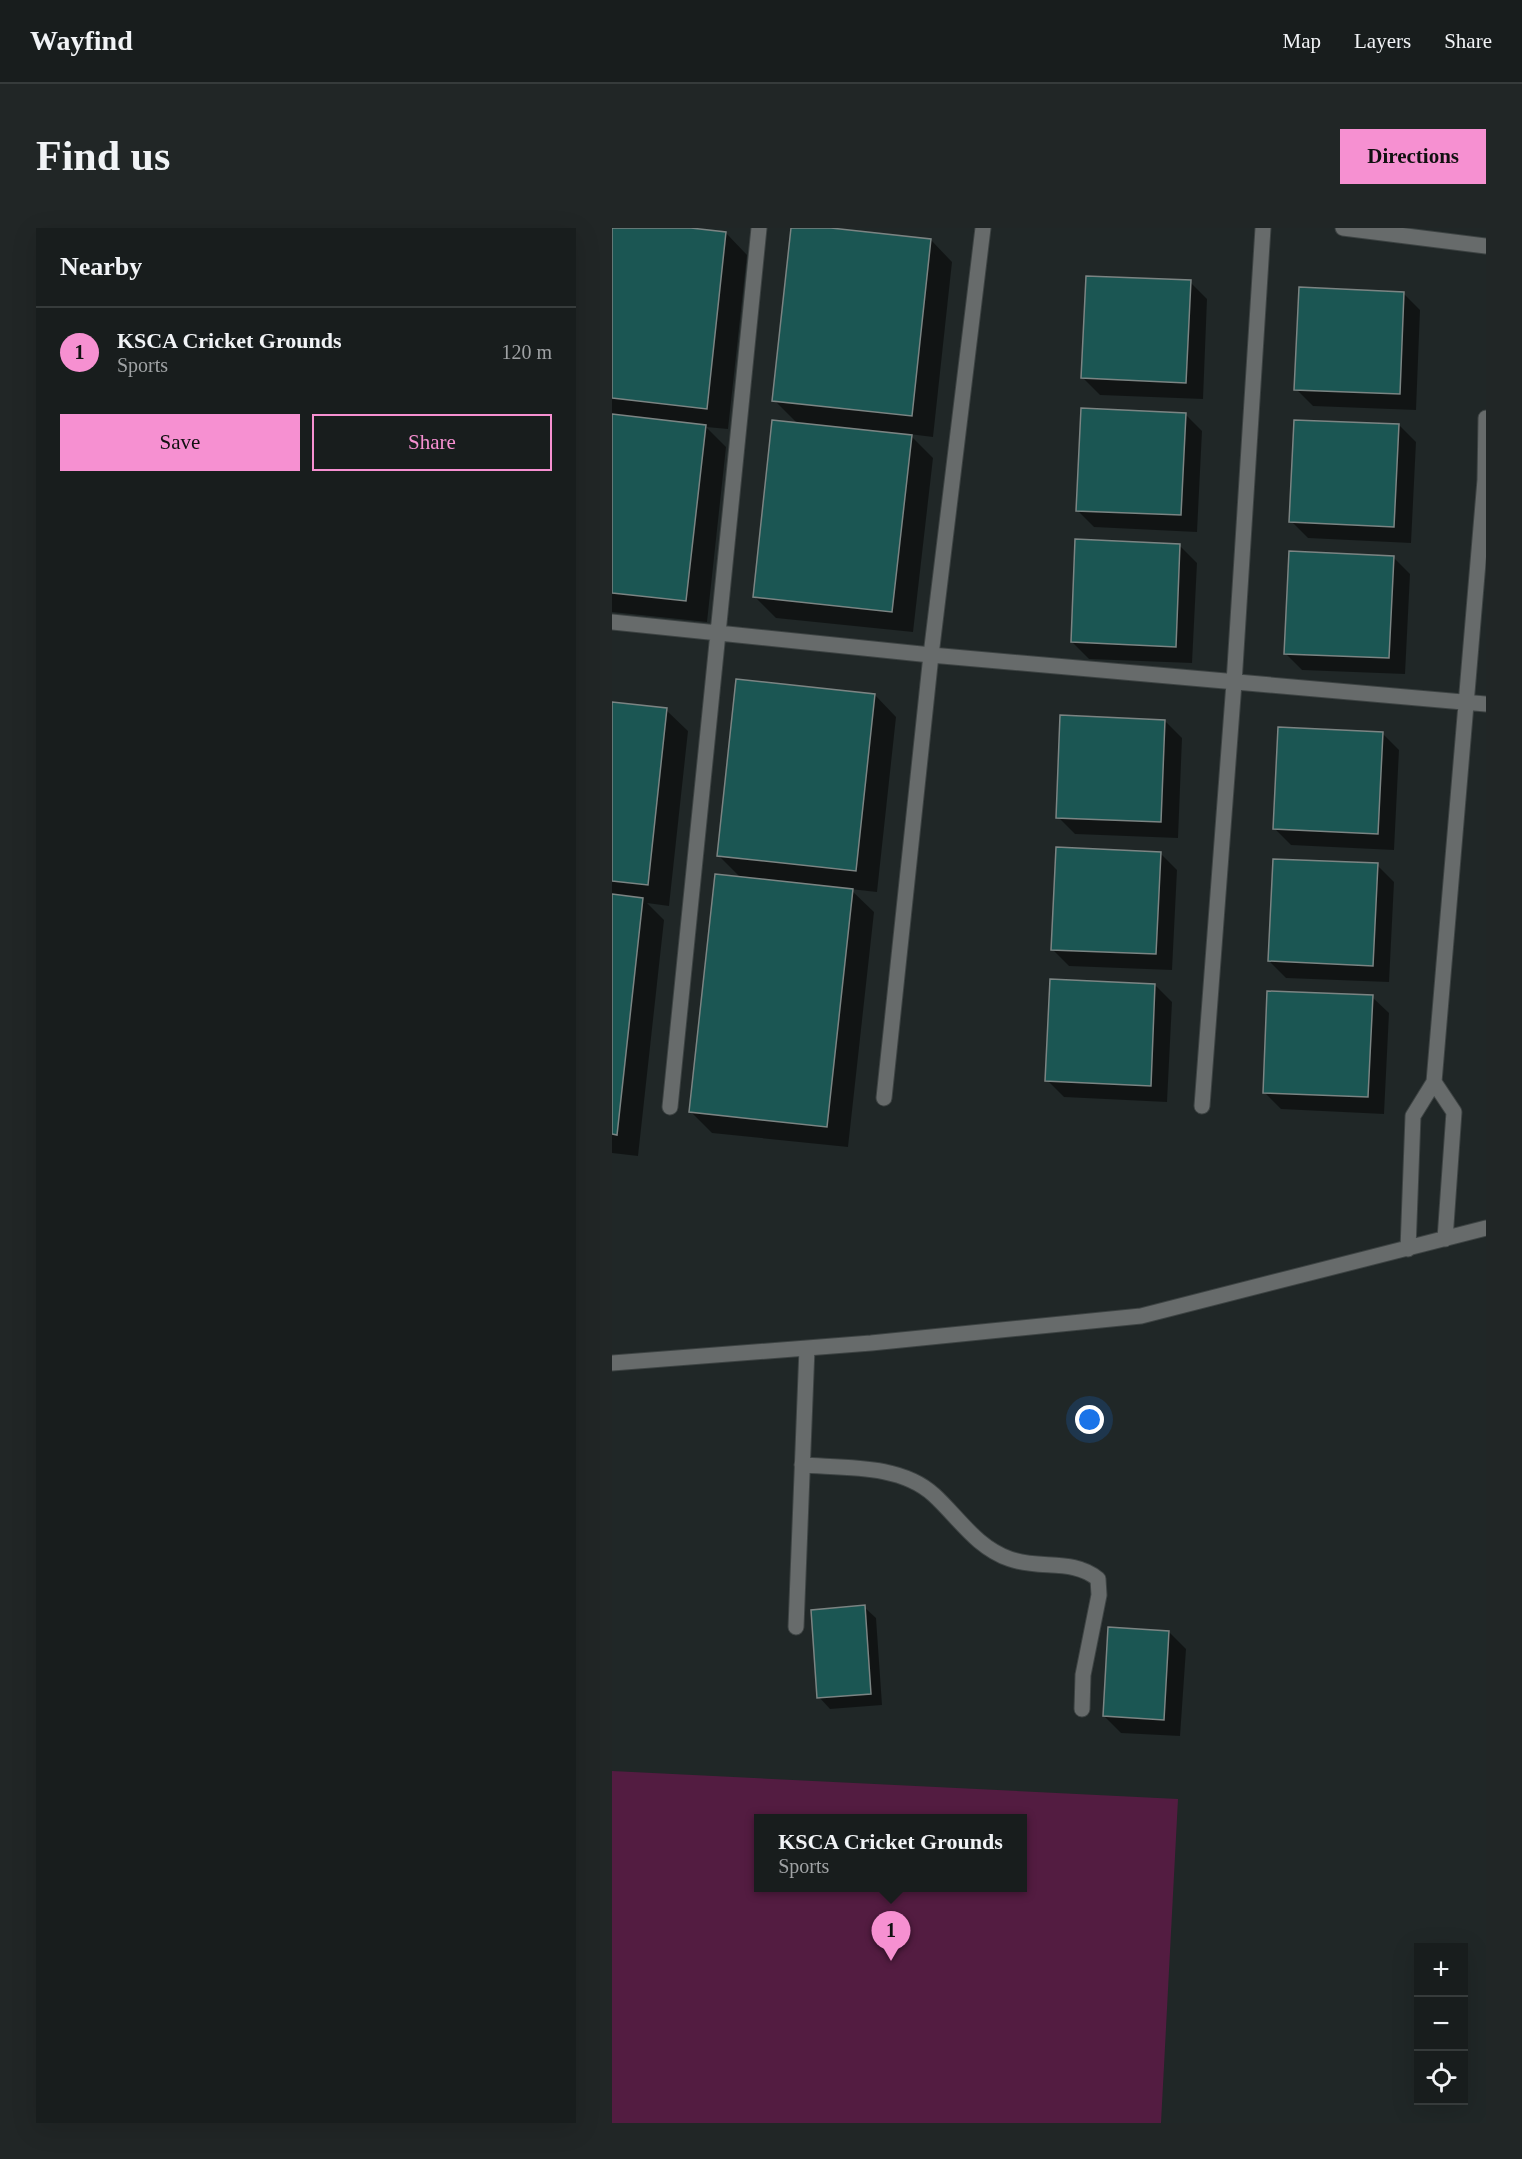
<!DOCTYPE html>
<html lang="en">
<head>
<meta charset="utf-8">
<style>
	:root { --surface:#181d1d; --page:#212626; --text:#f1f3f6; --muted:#9fa2a4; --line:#363b3b; --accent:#f690d1 }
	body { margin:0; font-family:"Times New Roman",serif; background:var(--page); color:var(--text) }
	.controls { position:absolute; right:18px; bottom:18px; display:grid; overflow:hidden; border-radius:0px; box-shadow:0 6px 24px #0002 }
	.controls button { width:54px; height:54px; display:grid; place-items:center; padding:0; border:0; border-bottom:2px solid var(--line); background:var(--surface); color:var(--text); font:30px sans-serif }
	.you { position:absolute; left:478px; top:1192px; width:21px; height:21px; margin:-15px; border:4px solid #fff; border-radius:50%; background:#1a73e8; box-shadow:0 0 0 9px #1a73e833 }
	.badge { display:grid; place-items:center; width:39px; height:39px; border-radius:50%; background:var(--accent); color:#111; font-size:20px; font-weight:700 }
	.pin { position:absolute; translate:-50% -50px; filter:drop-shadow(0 2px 3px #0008) }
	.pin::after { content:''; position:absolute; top:32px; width:21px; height:18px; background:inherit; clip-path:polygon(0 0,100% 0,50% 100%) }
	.popup { position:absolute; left:142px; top:1586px; width:273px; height:78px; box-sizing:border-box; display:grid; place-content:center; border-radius:0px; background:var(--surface); filter:drop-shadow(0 2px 4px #0005); font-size:20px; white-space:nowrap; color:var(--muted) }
	.popup b { font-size:22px; color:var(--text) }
	.popup::after { content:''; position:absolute; left:50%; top:100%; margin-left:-12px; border:12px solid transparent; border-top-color:var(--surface) }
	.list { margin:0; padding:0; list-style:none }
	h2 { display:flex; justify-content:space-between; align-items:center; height:78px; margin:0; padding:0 24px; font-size:26px }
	h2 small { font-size:20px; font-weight:400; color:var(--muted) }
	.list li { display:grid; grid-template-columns:39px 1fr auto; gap:18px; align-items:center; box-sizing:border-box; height:90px; padding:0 24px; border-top:2px solid var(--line) }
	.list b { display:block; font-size:22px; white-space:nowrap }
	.list p { margin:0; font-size:20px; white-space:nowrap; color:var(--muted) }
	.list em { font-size:20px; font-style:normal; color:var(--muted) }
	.actions { display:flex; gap:12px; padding:18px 24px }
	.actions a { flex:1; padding:14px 0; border:2px solid var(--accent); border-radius:0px; text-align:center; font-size:21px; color:var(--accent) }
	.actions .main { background:var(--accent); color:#111 }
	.icon { flex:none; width:33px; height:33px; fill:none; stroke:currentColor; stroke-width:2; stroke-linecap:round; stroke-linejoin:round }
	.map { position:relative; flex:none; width:874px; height:1895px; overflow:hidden; border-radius:0px }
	header { display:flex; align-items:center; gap:36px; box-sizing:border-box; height:84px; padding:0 30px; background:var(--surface); border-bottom:2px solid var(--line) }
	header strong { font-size:28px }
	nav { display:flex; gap:33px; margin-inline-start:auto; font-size:21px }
	.intro { display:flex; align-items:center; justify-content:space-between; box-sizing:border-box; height:144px; padding:0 36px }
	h1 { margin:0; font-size:42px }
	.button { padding:15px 27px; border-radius:0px; background:var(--accent); color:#111; font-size:21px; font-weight:700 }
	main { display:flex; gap:36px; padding:0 36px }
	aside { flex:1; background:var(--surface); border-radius:0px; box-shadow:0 6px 24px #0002 }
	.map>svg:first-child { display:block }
</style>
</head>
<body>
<header>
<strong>Wayfind</strong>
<nav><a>Map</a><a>Layers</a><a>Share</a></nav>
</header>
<div class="intro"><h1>Find us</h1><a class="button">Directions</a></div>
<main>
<aside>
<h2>Nearby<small></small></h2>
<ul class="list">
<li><span class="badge">1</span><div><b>KSCA Cricket Grounds</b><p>Sports</p></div><em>120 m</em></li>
</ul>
<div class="actions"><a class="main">Save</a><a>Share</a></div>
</aside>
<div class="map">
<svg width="874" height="1895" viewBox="0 0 874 1895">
	<rect width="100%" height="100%" fill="#202727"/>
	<path fill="#531c41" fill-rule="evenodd" d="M0 1543 566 1571 549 1895H0ZM147 1590H411V1660H147Z"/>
	<path fill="#0007" d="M0 0H65L114 5 135 27 116 201 94 199 114 219 95 394 0 384Z
		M180 0H205L319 12 340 34 321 209 297 206 321 230 301 404 164 390 143 369 186 196 162 172Z
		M578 54 595 71 591 171 488 167 471 150Z
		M791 65 808 82 804 182 701 178 684 161Z
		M573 186 590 203 585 304 482 299 465 282Z
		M787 197 804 214 799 315 696 310 679 293Z
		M568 318 585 335 580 435 477 431 460 414Z
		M781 329 798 346 793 446 690 442 673 425Z
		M263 467 284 489 265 664 238 661 262 684 236 919 100 905 79 884 130 651 106 627Z
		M0 476 54 482 76 503 57 678 35 675 52 692 26 928 0 925Z
		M553 493 570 510 566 610 463 606 446 589Z
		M770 505 787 522 782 622 679 617 662 600Z
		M548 625 565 642 560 742 457 738 440 721Z
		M765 637 782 654 777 754 674 750 657 733Z
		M543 757 560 774 555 874 452 869 435 852Z
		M760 769 777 785 772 886 669 881 652 864Z
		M252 1379 264 1390 270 1477 218 1481 207 1469Z
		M557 1404 574 1421 568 1508 509 1505 492 1488Z"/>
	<path fill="#1b5653" stroke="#7b8483" stroke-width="1.5" d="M0 0H79L114 4 95 181 0 170Z
		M179 0H219L319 11 300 188 160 173Z
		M474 48 579 52 574 155 469 150Z
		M687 59 792 64 788 166 682 162Z
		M469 180 574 185 569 287 464 283Z
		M0 186 94 197 74 373 0 365Z
		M160 192 300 207 280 384 141 369Z
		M682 192 787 196 782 299 677 294Z
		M463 311 568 316 564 419 459 414Z
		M677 323 782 328 777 430 672 426Z
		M124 451 263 466 244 643 105 628Z
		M0 474 55 480 36 657 0 653Z
		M448 487 553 492 549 594 444 590Z
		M666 499 771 504 766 606 661 601Z
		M444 619 549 624 544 726 439 722Z
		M661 631 766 635 761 738 656 733Z
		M103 646 241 661 215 899 77 884Z
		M0 666 31 670 5 907 0 906Z
		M438 751 543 756 539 858 433 853Z
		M655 763 761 767 756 869 651 865Z
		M253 1377 259 1466 205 1470 199 1382Z
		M496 1399 557 1403 552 1492 491 1488Z"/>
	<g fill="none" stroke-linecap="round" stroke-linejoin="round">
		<defs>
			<path id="minor" d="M731 0 874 18
				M0 394 319 427 874 476
				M822 854 842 884 833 1011
				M272 870 319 427 371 0
				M590 878 622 455 651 0
				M58 879 147 0
				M796 1021 801 888 822 854 873 252 874 190
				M0 1135 259 1115 529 1088 874 1000
				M190 1237C232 1240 289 1236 322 1267 347 1290 364 1319 398 1331 428 1342 461 1330 486 1351L487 1367 471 1447 470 1481
				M184 1399 195 1120"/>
		</defs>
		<use href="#minor" stroke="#3d4343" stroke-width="17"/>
		<use href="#minor" stroke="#676b6b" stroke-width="15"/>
	</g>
</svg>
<div class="controls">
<button>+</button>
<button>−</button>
<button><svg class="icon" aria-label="locate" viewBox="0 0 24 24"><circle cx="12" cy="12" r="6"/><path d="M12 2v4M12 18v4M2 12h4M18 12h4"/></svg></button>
</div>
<div class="you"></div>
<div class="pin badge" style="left:279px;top:1733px">1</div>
<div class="popup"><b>KSCA Cricket Grounds</b>Sports</div>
</div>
</main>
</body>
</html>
